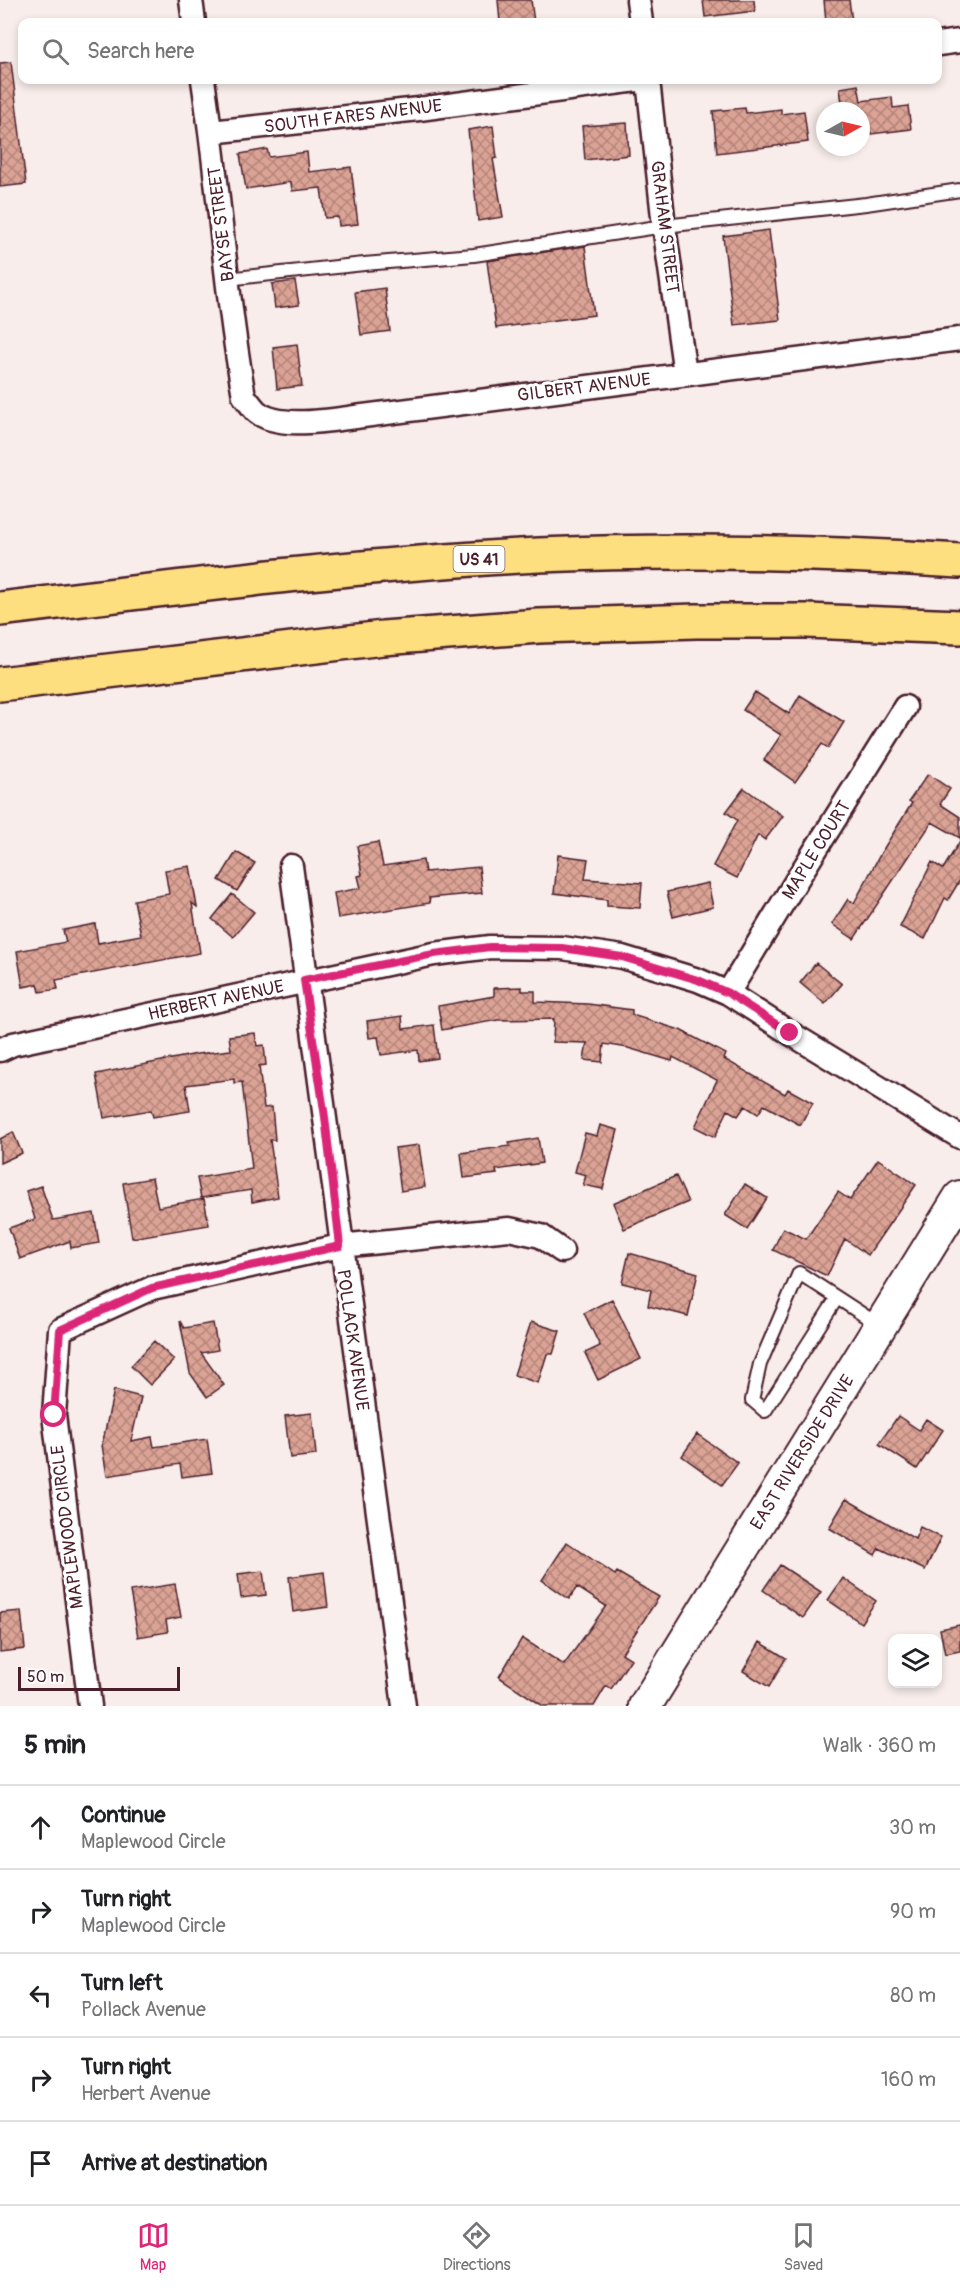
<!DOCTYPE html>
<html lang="en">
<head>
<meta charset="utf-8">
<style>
	:root { --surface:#fff; --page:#f2f2f2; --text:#202124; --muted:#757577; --line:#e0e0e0; --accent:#db2777 }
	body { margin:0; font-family:Pangolin,sans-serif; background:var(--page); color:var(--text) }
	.controls { position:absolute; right:18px; bottom:18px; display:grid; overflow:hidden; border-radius:12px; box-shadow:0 3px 9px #0003 }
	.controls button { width:54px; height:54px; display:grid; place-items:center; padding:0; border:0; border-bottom:2px solid var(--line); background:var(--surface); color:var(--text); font:30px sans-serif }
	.compass { position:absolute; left:816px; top:102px; width:54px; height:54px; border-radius:50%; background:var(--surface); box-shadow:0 3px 9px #0003; rotate:82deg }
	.scale { position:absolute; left:18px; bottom:15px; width:162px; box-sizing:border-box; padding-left:6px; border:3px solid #4a1f2b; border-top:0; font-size:16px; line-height:21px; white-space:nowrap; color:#4a1f2b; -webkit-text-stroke:4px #fff; paint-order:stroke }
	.stop { position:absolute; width:18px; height:18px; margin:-14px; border:4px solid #db2777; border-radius:50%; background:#fff }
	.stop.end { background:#db2777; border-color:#fff; box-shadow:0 2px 6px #0008 }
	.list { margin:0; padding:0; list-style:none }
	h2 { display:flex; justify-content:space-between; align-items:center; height:78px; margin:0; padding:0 24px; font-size:26px }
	h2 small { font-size:20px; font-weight:400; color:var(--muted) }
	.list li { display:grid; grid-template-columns:39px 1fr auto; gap:18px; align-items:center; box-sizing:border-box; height:84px; padding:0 24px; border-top:2px solid var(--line) }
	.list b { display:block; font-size:22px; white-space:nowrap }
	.list p { margin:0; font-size:20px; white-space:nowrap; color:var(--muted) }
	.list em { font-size:20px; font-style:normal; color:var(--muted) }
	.icon { flex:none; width:33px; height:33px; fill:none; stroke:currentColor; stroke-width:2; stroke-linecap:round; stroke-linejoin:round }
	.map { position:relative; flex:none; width:960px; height:1706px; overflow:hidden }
	.search { position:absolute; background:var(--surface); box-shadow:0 3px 9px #0003; left:18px; right:18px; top:18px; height:66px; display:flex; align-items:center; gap:15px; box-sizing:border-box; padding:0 21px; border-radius:12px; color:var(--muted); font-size:22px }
	.sheet { height:498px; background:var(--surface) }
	nav { display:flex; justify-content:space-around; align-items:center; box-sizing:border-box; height:84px; border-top:2px solid var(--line); background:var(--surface); font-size:16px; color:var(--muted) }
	nav a { display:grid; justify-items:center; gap:3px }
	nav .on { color:var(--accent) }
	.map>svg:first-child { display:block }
</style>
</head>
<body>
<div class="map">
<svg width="960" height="1706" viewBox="0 0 960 1706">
	<defs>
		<pattern id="building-cross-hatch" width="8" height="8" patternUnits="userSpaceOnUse" patternTransform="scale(1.5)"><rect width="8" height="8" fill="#dba395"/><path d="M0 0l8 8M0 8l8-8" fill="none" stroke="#b4847a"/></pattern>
	</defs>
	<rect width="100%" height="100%" fill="#f8edea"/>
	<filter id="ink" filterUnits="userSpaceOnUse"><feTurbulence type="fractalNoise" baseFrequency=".0167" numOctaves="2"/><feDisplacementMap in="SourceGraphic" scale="12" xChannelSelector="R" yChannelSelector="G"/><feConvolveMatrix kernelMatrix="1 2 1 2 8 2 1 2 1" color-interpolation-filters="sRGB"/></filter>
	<g filter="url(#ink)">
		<path fill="url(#building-cross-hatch)" stroke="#4a1f2b" stroke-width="1.5" d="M498 0H531L534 22H500Z
			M703 0H754L755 11 705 17Z
			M824 0H849L852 21 826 22Z
			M11 62 26 184 0 187V63Z
			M858 85 861 101 892 97 893 108 908 106 911 129 871 134 870 130 861 132V111H843L840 88Z
			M745 108 746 113 781 109V114L804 111 808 142 717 153 713 111Z
			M627 123 629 155 585 160 582 126Z
			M493 126 497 158 493 159 503 217 478 221 468 130Z
			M267 149 269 157 307 152 309 172 351 167 358 224 339 226 338 217 325 218 321 188 292 191 291 182 246 189 240 154Z
			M769 230 780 320 734 325 723 236Z
			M585 246 594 315 496 328 487 261Z
			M295 281 299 305 275 308 272 284Z
			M385 288 390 331 361 335 355 292Z
			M297 344 302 386 277 389 273 347Z
			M755 692 789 714 800 695 844 722 828 748 822 744 795 782 764 760 781 735 743 710Z
			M928 774 950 789 940 804 960 817V838L932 822 854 939 832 924 848 899 854 903 881 853 912 803 909 801Z
			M744 788 783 816 765 840 758 835 737 878 713 866 737 820 726 812Z
			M960 841V880L948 900 945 898 925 939 900 927 932 862 943 869Z
			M378 842 383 866 423 860 425 872 479 867 482 893 429 898 430 903 338 918 334 893 361 888 358 876 362 875 357 846Z
			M236 852 255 863 237 891 219 880Z
			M558 855 588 859 585 879 642 883 640 908 607 906V900L554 893Z
			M190 866 197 907 192 903 200 953 56 980 58 989 40 992 38 984 23 987 17 951 66 942 63 930 95 924 98 943 141 935 134 900 169 894 165 870Z
			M708 883 713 907 673 917 667 892Z
			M232 894 254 912 233 937 212 919Z
			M816 963 842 984 825 1004 800 983Z
			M522 987V991H535V1002L588 1004 632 1010V1015L680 1030 726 1054 724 1059 785 1094 788 1089 813 1103 800 1125 764 1105 758 1114 745 1106 738 1116 728 1110 715 1137 695 1127 717 1080 673 1057 672 1061 628 1048 604 1044 602 1062 584 1060 587 1043 553 1042 554 1019 498 1020 442 1030 438 1006 494 996V988Z
			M402 1016 403 1029 434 1025 438 1058 419 1061 418 1050 381 1055 378 1037 369 1038 367 1021Z
			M255 1033 257 1046 264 1045 266 1065 259 1066 264 1108 272 1107 275 1140H270L278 1197 252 1202 251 1190 201 1198 197 1178 252 1169 242 1082 234 1083V1079L186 1085 190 1111 153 1117 151 1110 104 1118 96 1074 197 1054 231 1050 229 1036Z
			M600 1125 618 1130 603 1189 583 1185 586 1175 575 1172 585 1133 597 1136Z
			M13 1132 22 1153 0 1163V1139Z
			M538 1138 542 1163 496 1170 497 1174 464 1178 461 1153 510 1146 509 1143Z
			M419 1145 425 1187 401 1191 395 1148Z
			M878 1159 916 1185 868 1255 845 1239 827 1276 773 1250 783 1228 806 1239 838 1192 850 1200Z
			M676 1176 688 1202 624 1229 613 1203Z
			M152 1178 158 1207 204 1199 209 1225 132 1238 123 1183Z
			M745 1184 767 1198 747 1229 725 1215Z
			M41 1186 53 1220 94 1213 99 1243 71 1248 70 1241 20 1259 9 1228 35 1219 26 1191Z
			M629 1253 698 1273 688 1316 648 1306 651 1290 622 1283Z
			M612 1299 641 1359 598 1380 585 1353 600 1346 584 1313Z
			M180 1321 184 1328 213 1323 218 1350 201 1353 224 1385 207 1397 190 1373Z
			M531 1322 560 1331 553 1354H547L538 1383 514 1375Z
			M154 1341 174 1360 150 1385 131 1366Z
			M114 1390 141 1397 131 1441 152 1437 154 1447 207 1439 212 1473 182 1477 180 1464 107 1476 102 1445Z
			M312 1413 316 1455 290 1458 285 1416Z
			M898 1416 919 1430 926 1419 943 1430 917 1469 879 1444Z
			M697 1434 738 1463 722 1485 682 1456Z
			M846 1499 915 1539 920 1527 941 1537 925 1570 879 1548 875 1555 829 1528Z
			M567 1542 615 1575 617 1572 659 1597 622 1653 631 1659 611 1689 606 1686 594 1706H543L499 1677 522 1638 564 1665 606 1606 577 1587 569 1599 542 1580Z
			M780 1565 821 1592 803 1618 763 1590Z
			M263 1571 266 1595 241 1598 238 1574Z
			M324 1572 328 1607 293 1612 289 1577Z
			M843 1578 876 1601 861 1623 828 1600Z
			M175 1584 181 1617 166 1620 168 1632 138 1637 130 1591Z
			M21 1611 25 1649 0 1652V1613Z
			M960 1625V1651L945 1654 940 1629Z
			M760 1642 786 1658 769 1687 743 1671Z"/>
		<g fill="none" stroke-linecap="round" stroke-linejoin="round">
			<defs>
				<path id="lane" d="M227 279 364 264 474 255 664 226 866 204 960 190
					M837 1298 765 1411 752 1400 760 1364 799 1273 879 1325"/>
				<path id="street" d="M191 0 194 22
					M638 0 641 22
					M938 44 960 41
					M203 80C219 185 225 291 244 396 248 401 252 407 256 411 278 431 336 419 363 416L960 339
					M648 80 664 226 685 374
					M211 132 419 109 637 80
					M291 866 404 1706
					M728 993 801 873 905 707
					M0 1050 13 1044 434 954 490 947 562 948 622 957 698 980 728 993 790 1033 960 1137
					M90 1706 54 1415 60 1330 152 1288 340 1246 509 1229 541 1236 562 1251"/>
				<path id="secondary" d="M645 1706 960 1197"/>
				<path id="highway" d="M0 609C179 587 359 564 539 555 680 549 820 552 960 561
					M0 684 383 638 539 626 696 621H806L960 627"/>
			</defs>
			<use href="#lane" stroke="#4a1f2b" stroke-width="16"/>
			<use href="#street" stroke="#4a1f2b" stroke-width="27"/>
			<use href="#secondary" stroke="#4a1f2b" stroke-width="36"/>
			<use href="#highway" stroke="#4a1f2b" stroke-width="38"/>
			<use href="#lane" stroke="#fff" stroke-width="12"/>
			<use href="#street" stroke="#fff" stroke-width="22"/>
			<use href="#secondary" stroke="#fff" stroke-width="32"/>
			<use href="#highway" stroke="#fedf80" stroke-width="33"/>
		</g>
	</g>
	<g fill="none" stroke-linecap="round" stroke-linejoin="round" filter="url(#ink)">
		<path stroke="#db2777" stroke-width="8" d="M54 1415 60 1330 152 1288 340 1246 325 1117 304 980 434 954 490 947 562 948 622 957 698 980 728 993 790 1033"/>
	</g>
	<g text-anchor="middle" stroke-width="6" stroke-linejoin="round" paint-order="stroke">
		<rect fill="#fff" stroke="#80626b" stroke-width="1.5" x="453.5" y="546" width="51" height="26" rx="4.5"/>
		<g font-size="16" font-weight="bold" fill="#4a1f2b">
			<text x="479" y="565">US 41</text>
		</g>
		<g font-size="18" fill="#4a1f2b" stroke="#fff">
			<text transform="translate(353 116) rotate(-7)" y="6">SOUTH FARES AVENUE</text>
			<text transform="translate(221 224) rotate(-97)" y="6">BAYSE STREET</text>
			<text transform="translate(665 227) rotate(83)" y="6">GRAHAM STREET</text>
			<text transform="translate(584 387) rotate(-7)" y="6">GILBERT AVENUE</text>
			<text transform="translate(816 850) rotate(-58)" y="6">MAPLE COURT</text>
			<text transform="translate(216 1000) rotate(-12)" y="6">HERBERT AVENUE</text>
			<text transform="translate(353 1340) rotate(82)" y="6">POLLACK AVENUE</text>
			<text transform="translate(802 1452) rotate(-58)" y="6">EAST RIVERSIDE DRIVE</text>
			<text transform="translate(67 1527) rotate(-97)" y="6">MAPLEWOOD CIRCLE</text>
		</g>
	</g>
</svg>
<div class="controls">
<button><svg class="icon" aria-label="layers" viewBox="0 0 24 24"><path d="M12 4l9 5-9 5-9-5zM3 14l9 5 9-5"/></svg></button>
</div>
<svg class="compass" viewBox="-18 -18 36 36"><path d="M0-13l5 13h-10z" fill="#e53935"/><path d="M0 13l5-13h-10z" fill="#757577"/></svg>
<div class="scale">50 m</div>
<div class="stop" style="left:54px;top:1415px"></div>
<div class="stop end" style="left:790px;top:1033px"></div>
<div class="search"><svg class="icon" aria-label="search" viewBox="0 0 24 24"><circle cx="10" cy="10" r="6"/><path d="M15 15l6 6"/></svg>Search here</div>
</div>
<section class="sheet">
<h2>5 min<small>Walk · 360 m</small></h2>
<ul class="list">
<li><svg class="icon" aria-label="ahead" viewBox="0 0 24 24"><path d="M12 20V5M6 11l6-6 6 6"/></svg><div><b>Continue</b><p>Maplewood Circle</p></div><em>30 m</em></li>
<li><svg class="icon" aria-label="right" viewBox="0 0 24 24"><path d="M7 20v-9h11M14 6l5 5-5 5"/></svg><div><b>Turn right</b><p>Maplewood Circle</p></div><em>90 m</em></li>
<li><svg class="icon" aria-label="left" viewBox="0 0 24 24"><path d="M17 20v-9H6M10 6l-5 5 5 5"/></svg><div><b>Turn left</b><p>Pollack Avenue</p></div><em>80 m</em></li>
<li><svg class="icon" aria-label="right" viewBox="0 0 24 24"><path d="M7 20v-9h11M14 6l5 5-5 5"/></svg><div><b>Turn right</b><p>Herbert Avenue</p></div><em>160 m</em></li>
<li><svg class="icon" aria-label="arrive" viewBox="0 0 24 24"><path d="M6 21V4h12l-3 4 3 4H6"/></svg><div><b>Arrive at destination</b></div></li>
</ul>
</section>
<nav>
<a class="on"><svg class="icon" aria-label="map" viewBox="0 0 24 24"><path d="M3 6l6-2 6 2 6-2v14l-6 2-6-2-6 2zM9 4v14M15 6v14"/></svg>Map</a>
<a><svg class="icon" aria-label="directions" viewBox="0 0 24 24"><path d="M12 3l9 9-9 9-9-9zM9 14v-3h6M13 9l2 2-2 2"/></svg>Directions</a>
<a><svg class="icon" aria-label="saved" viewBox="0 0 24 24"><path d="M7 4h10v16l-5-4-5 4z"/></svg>Saved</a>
</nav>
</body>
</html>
